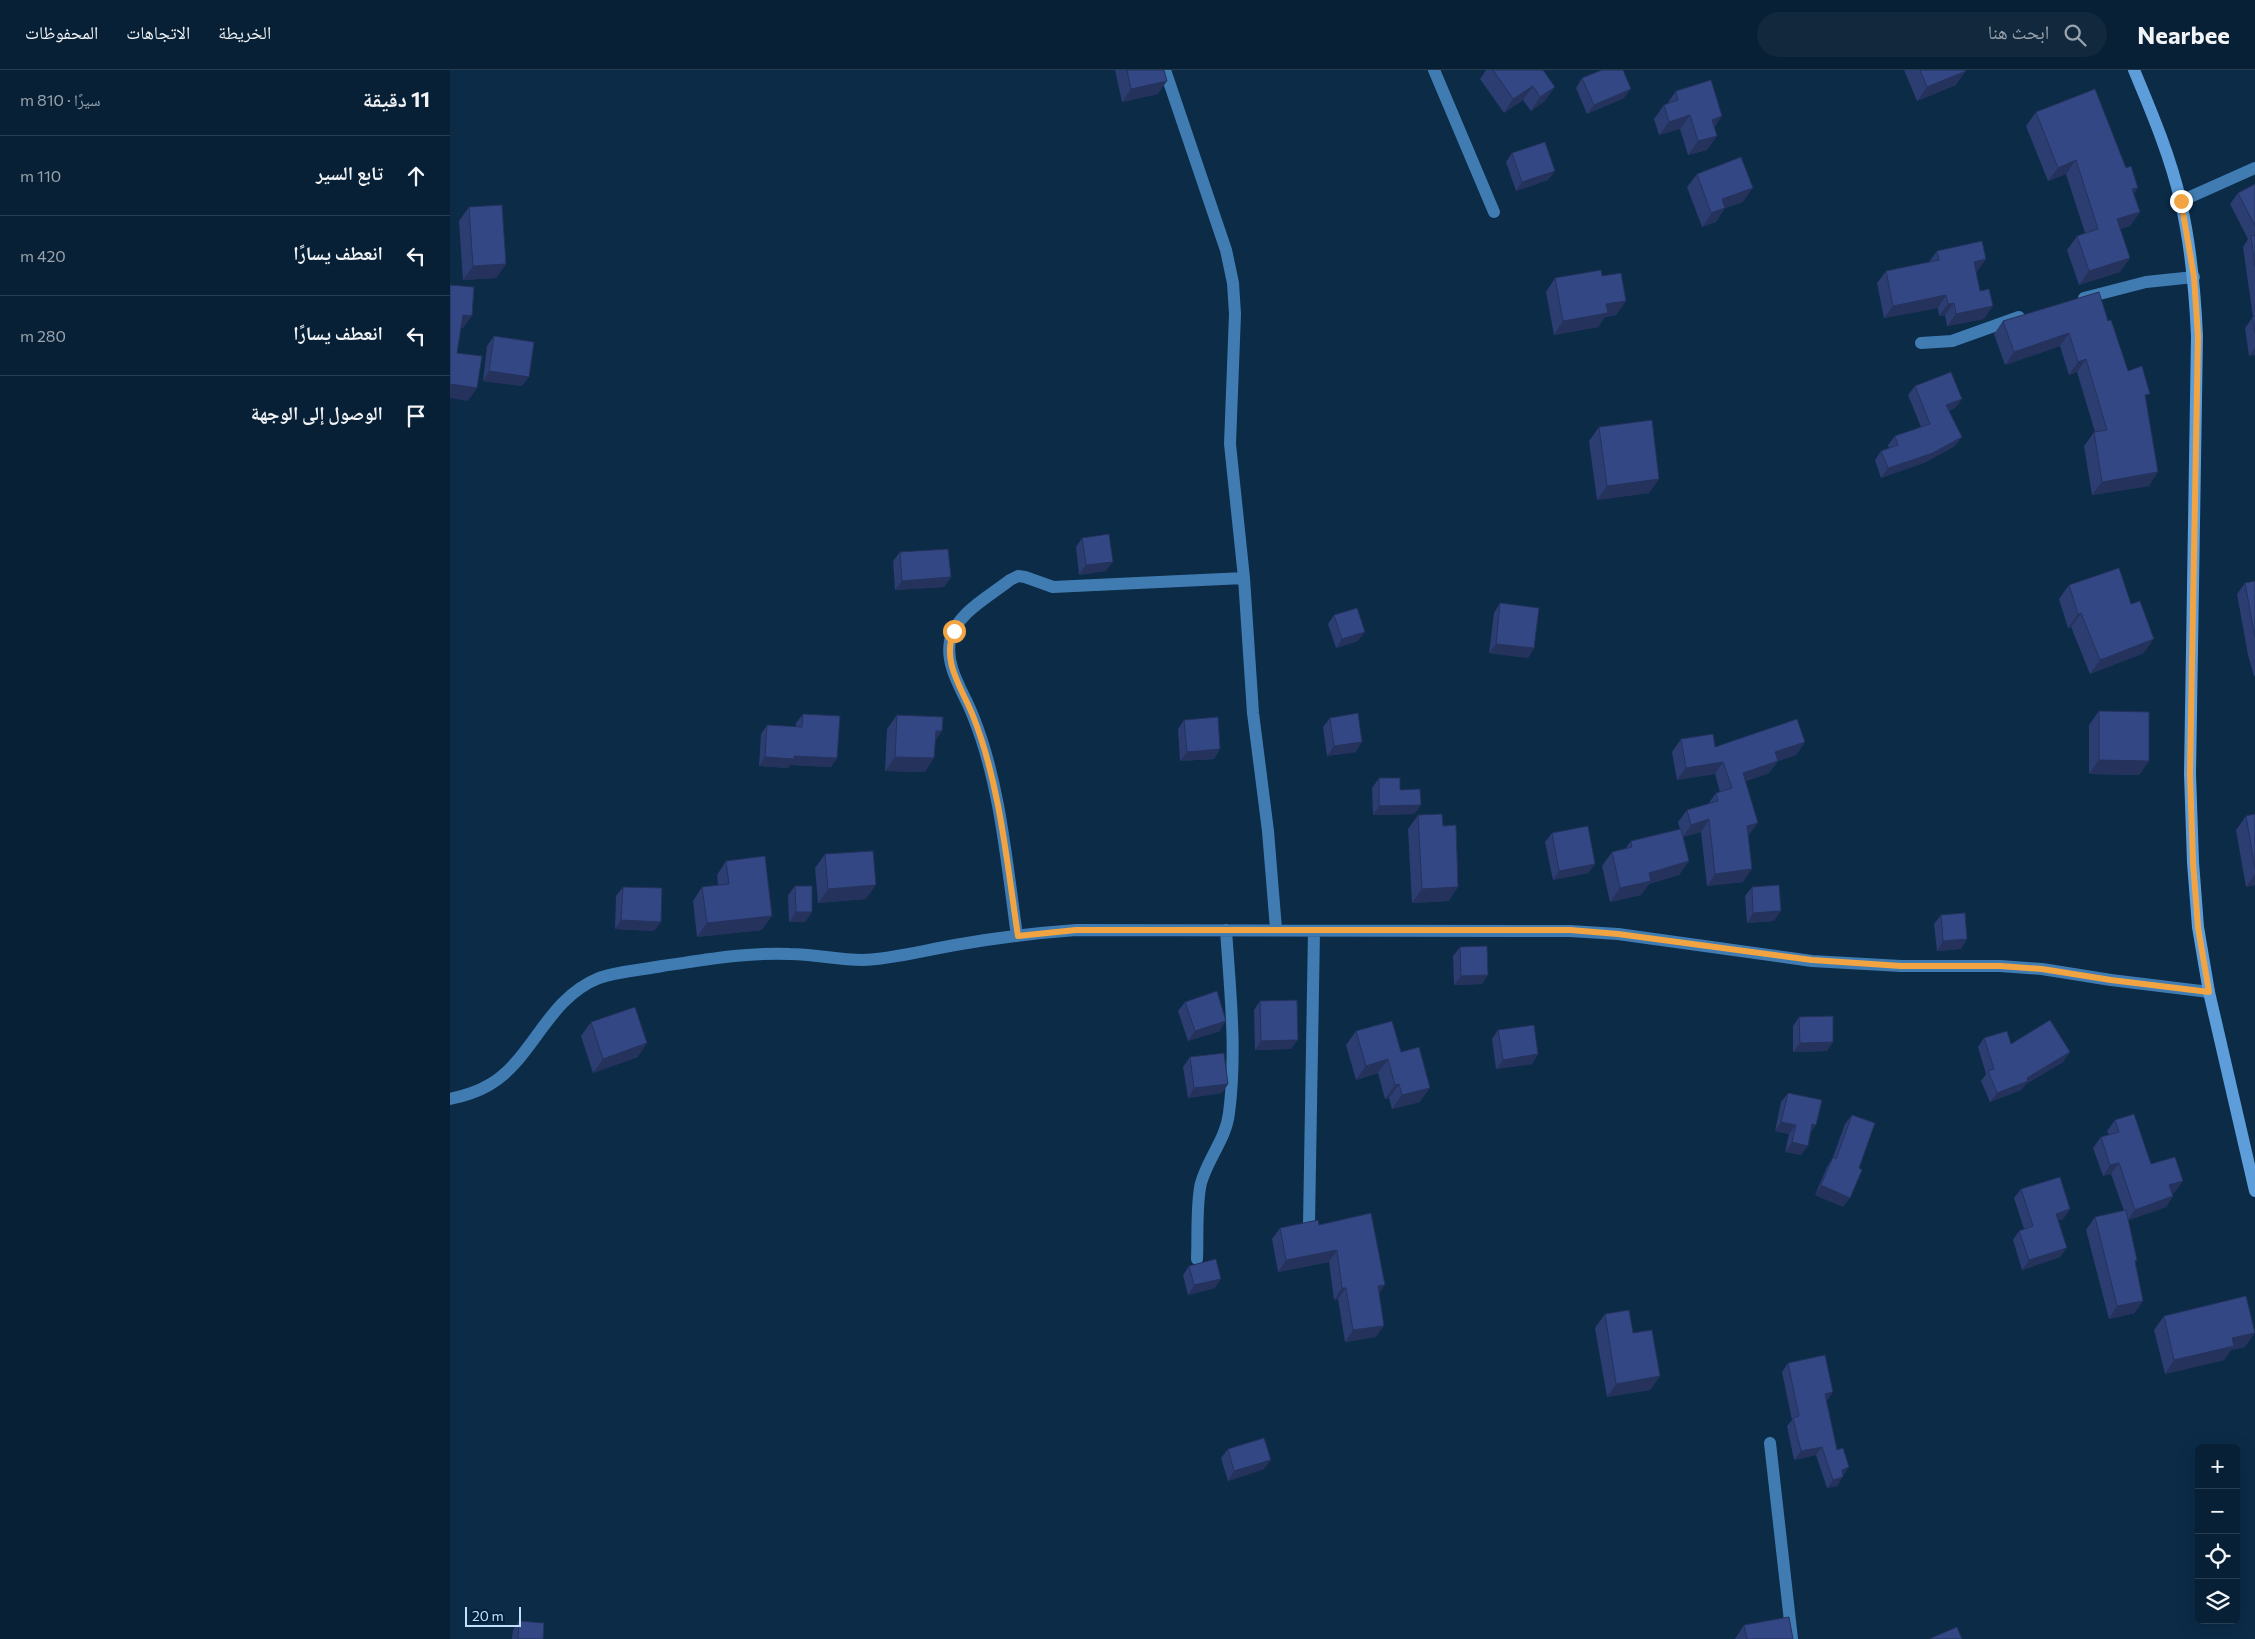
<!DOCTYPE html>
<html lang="ar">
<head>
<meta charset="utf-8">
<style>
	:root { --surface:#082035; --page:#11283d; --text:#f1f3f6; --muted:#98a3ad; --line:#293e50 }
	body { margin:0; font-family:Commissioner,"Noto Naskh Arabic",sans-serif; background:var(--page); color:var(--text); direction:rtl }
	.controls { position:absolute; right:15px; bottom:15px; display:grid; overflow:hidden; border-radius:8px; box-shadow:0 5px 20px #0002 }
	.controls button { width:45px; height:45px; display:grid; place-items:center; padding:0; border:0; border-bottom:1px solid var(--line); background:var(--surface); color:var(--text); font:25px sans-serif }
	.scale { position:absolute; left:15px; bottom:12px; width:56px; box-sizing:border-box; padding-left:5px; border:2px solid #c2e0fe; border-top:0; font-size:14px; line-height:18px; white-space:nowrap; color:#c2e0fe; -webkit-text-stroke:4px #01213c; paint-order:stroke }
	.stop { position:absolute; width:15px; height:15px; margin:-11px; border:4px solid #f3a442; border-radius:50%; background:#fff }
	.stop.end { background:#f3a442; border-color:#fff; box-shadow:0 1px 5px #0008 }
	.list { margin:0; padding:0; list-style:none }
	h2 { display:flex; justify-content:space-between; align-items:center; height:65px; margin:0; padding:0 20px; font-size:21px }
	h2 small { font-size:16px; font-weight:400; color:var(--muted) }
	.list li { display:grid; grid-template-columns:32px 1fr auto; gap:15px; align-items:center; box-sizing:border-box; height:80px; padding:0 20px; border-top:1px solid var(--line) }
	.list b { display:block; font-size:19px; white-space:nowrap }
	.list em { font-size:16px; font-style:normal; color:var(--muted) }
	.icon { flex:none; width:28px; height:28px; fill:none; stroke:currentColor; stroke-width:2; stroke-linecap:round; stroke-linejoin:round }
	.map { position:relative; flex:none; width:1805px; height:1569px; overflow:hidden; direction:ltr }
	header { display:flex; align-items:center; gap:30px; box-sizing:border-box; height:70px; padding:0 25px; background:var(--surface); border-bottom:1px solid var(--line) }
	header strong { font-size:24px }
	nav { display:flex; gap:28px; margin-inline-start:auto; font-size:18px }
	.search { width:350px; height:45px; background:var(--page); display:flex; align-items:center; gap:12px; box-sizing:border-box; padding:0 18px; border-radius:28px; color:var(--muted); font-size:19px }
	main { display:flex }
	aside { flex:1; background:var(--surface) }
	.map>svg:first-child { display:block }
</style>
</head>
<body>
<header>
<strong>Nearbee</strong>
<div class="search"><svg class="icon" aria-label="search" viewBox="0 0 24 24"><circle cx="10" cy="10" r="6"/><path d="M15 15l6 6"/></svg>ابحث هنا</div>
<nav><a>الخريطة</a><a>الاتجاهات</a><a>المحفوظات</a></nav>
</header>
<main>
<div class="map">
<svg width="1805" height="1569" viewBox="0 0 1805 1569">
	<rect width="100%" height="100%" fill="#0b2b47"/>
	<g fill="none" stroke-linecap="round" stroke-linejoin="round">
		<path stroke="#407cb2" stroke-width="12" d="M715 0 776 180 783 213 785 244 780 374 794 508 803 643 818 761 826 859
			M984 0 1044 142
			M1731 131 1805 98
			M1634 228 1696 212 1744 207
			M1471 273 1502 271 1569 247
			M567 866C557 795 550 712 523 646 514 622 495 598 500 571 505 544 540 526 560 510L568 506 575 507 603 517 794 508
			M0 1029C14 1026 27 1022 39 1015 83 990 96 929 149 908 169 901 192 900 212 896 255 890 298 882 340 884 364 884 388 890 412 890 443 889 475 880 505 875 545 868 585 863 626 860L1120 861 1168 864 1362 891 1451 896H1550L1592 899 1661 910 1759 922
			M859 1154 864 861
			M747 1189C748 1168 746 1133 751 1113 758 1088 776 1069 779 1043 787 982 780 920 776 860
			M1320 1373 1342 1569"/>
		<path stroke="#5d9eda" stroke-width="12" d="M1684 0C1702 43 1721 88 1731 133 1741 177 1745 221 1747 266L1740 704 1743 792 1748 857 1759 922 1805 1121"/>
	</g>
	<path fill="#2c3d72" d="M665 0H714L708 24 672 32Z
		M1036 0H1093L1095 31 1081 41 1073 30 1054 43 1030 9Z
		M1454 0H1515L1506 15 1467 31Z
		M1132 8 1174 28 1137 44 1126 18Z
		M1226 21 1264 58 1267 66 1257 80 1238 85 1230 59 1209 65 1204 49 1214 35 1217 34Z
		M1586 42 1684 124 1690 142 1680 156 1670 159 1680 188 1670 202 1629 215 1617 180 1627 166 1635 163 1616 104 1598 111 1576 56Z
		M1062 83 1105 101 1098 110 1066 121 1056 92Z
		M1247 104 1293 132 1275 138 1266 152 1252 157 1237 117Z
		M1805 114V285L1799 286 1795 258 1803 247 1793 177 1798 169 1780 134 1788 123Z
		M19 137 56 194 46 208 13 210 9 151Z
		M1487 181 1527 202H1526L1534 249 1497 256 1495 245 1489 246 1488 238 1434 248 1427 213 1436 201 1479 192Z
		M1152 206 1176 231 1166 245 1155 247 1148 257 1104 265 1096 222 1105 208Z
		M1553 251H1658L1678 301 1696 329 1699 416 1642 425 1634 376 1644 362H1645L1627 302 1619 305 1610 276 1555 295 1544 264Z
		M44 266 72 316 33 311 37 276Z
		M1465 316 1512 329 1505 338 1499 341 1505 376 1476 392 1431 408 1425 390 1431 381 1439 378 1438 375 1445 366 1471 357 1458 325Z
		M1149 357 1209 409 1199 423 1147 430 1139 371Z
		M632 468 656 501 629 505 626 477Z
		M450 482 501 507 494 517 445 520 443 491Z
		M1805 511V606H1804L1798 585 1787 524 1795 513Z
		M1619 515 1694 583 1640 604 1621 557 1618 558 1609 529Z
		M1050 533 1084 578 1078 588 1039 583 1044 543Z
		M884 545 908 571 886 578 878 554Z
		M1649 641 1699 691 1689 705 1639 704V655Z
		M353 644 387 688 381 697 340 695 338 698 309 696 311 664 317 655 346 657V653Z
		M447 645 485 672 475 702 435 701 437 659Z
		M880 648 906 682 877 686 873 657Z
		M734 650 770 679 764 689 730 691 728 659Z
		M1231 669 1265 677 1355 672 1346 685 1328 691 1319 703 1296 711 1299 765 1298 766 1293 812 1257 816 1251 762 1233 767 1239 791 1229 805 1199 814 1191 825 1160 832 1152 796 1162 782 1175 779 1181 771 1230 759 1228 752 1237 740 1258 734 1266 723 1270 722 1265 704 1227 710 1222 682Z
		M929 708 950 720 971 735 964 744 923 745 922 718Z
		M1805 744V815L1796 817 1786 760 1796 746Z
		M968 745 999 831 962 833 958 759Z
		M1102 763 1145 794 1138 803 1103 810 1095 772Z
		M375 784 416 829 368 833 365 798Z
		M276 791 312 860 247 867 243 831 252 817 268 815 267 805Z
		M345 816 362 842 355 852H339L338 825Z
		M173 817 204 861 165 859 166 826Z
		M1302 817 1324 851 1297 853 1295 826Z
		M1491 845 1517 869 1511 879 1487 881 1484 854Z
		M1010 877 1038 905 1032 914 1004 915 1003 886Z
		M810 931 841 979 805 980 804 940Z
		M735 932 770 961 738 971 728 941Z
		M1349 947 1377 981 1343 982V956Z
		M141 952 188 987 143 1003 131 966Z
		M1048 960 1088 984 1082 994 1046 999 1042 969Z
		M906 961 951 982 970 1032 942 1039 939 1028 935 1029 928 1003 906 1010 896 975Z
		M1534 968 1561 974 1620 982 1613 992 1576 1014 1571 1020 1540 1032 1531 1011 1536 1004 1528 977Z
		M740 987 778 1014 772 1023 738 1028 733 997Z
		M1338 1023 1360 1063 1351 1085 1335 1082 1339 1064 1325 1061 1331 1032Z
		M1402 1045 1409 1098 1393 1137 1365 1125 1377 1097 1383 1087 1395 1054Z
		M1665 1050 1701 1094 1725 1122 1722 1123 1723 1126 1716 1137 1678 1150 1685 1193V1243L1659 1249 1636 1160 1645 1147 1674 1141 1661 1104 1653 1106 1643 1078 1651 1067 1659 1065 1657 1061Z
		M1571 1119 1620 1139 1613 1149 1608 1150 1610 1187 1572 1200 1563 1170 1569 1161 1574 1159 1564 1128Z
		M869 1155 929 1223 926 1267 895 1272 888 1229 884 1230 879 1192 828 1202 822 1169 830 1158Z
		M739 1196 765 1218 738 1225 733 1205Z
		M1155 1244 1183 1263 1210 1306 1200 1320 1157 1327 1145 1258Z
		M1714 1246 1795 1277 1781 1280 1774 1290 1715 1304 1704 1260Z
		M1338 1293 1377 1331H1376L1393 1406 1387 1416 1377 1418 1366 1385 1344 1390 1337 1356 1342 1350 1332 1302Z
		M778 1379 814 1399 778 1411 771 1388Z
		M69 1551 93 1569H62L63 1560Z
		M1294 1555 1343 1569H1285Z"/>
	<path fill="#24325c" d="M1516 1 1506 15 1467 31 1477 17Z
		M717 11 708 24 672 32 681 19Z
		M1083 16 1073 30 1054 43 1063 29Z
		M1105 17 1095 31 1081 41 1090 27Z
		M1181 19 1174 28 1137 44 1144 35Z
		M1240 45 1230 59 1209 65 1219 52Z
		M1272 46 1263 60 1262 50Z
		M1267 66 1257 80 1238 85 1248 71Z
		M1626 90 1616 104 1598 111 1608 98Z
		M1105 101 1098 110 1066 121 1072 112Z
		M1303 118 1293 132 1275 138 1266 152 1252 157 1272 129Z
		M1688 118 1678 132 1682 119Z
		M1690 142 1680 156 1658 163 1667 149Z
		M1680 188 1670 202 1629 215 1639 201Z
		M1536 189 1527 202 1515 204 1524 192Z
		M56 194 46 208 13 210 23 196Z
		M1496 225 1488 238 1434 248 1443 236Z
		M1176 231 1166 245 1155 247 1148 257 1104 265 1113 251 1156 234Z
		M1504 233 1495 245 1489 246 1498 234Z
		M1543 236 1534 249 1497 256 1506 244Z
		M13 245 22 246 13 258H4Z
		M1619 263 1610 276 1555 295 1564 282Z
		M1805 278V285L1799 286Z
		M1636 289 1627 302 1619 305 1628 292Z
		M39 301 79 307 72 316 33 311Z
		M0 314 27 318 18 331 0 328Z
		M1512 329 1505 338 1489 344 1496 335Z
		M1512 367 1505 376 1476 392 1431 408 1438 398Z
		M1708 402 1699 416 1642 425 1652 412Z
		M1209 409 1199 423 1147 430 1157 416Z
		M663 492 656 501 629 505 636 495Z
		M501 507 494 517 445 520 452 511Z
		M1631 543 1621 557 1618 558 1628 544Z
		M915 562 908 571 886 578 892 569Z
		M1704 569 1694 583 1640 604 1650 590Z
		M1046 574 1084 578 1078 588 1039 583Z
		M486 661H492L483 675Z
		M912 672 906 682 877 686 884 676Z
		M1355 672 1346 685 1316 695 1325 682Z
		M770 679 764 689 730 691 737 682Z
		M344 686 387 688 381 697 340 695 338 698 309 696 315 687Z
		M445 687 484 688 475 702 435 701Z
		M1649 690 1699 691 1689 705 1639 704Z
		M1328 691 1319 703 1285 715 1293 703Z
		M1273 692 1265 704 1227 710 1236 698Z
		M971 735 964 744 923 745 929 736Z
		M1259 749 1251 762 1233 767 1241 755Z
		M1308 753 1299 765 1288 768 1297 756Z
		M1239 791 1229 805 1199 814 1191 825 1160 832 1170 818 1199 803Z
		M1145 794 1138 803 1103 810 1109 801Z
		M1302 799 1293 812 1257 816 1265 804Z
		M1805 804V815L1796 817Z
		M426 815 416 829 368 833 378 819Z
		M1008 817 999 831 962 833 972 819Z
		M1331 841 1324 851 1297 853 1303 843Z
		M346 842H362L355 852H339Z
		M322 846 312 860 247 867 257 853Z
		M171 850 211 852 204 861 165 859Z
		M1517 869 1511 879 1487 881 1493 871Z
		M1038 905 1032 914 1004 915 1011 906Z
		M776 951 770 961 738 971 745 961Z
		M848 970 841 979 805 980 811 971Z
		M1383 972 1377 981 1343 982 1350 973Z
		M197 973 188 987 143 1003 153 989Z
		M1620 982 1613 992 1576 1014 1571 1020 1540 1032 1547 1023 1577 1008Z
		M1088 984 1082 994 1046 999 1053 990Z
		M938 989 928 1003 906 1010 916 996Z
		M778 1014 772 1023 738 1028 744 1018Z
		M949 1014 939 1028 935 1029 945 1015Z
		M980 1018 970 1032 942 1039 952 1025Z
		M1331 1052 1346 1055 1339 1064 1325 1061Z
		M1362 1054 1366 1055 1360 1064Z
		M1342 1072 1358 1076 1351 1085 1335 1082Z
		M1669 1093 1661 1104 1653 1106 1660 1095Z
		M1733 1111 1725 1122 1712 1126 1719 1115Z
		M1371 1115 1400 1128 1393 1137 1365 1125Z
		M1723 1126 1716 1137 1677 1151 1685 1140Z
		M1620 1139 1613 1149 1599 1153 1606 1144Z
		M1617 1178 1610 1187 1572 1200 1579 1190Z
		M887 1180 879 1192 828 1202 836 1190Z
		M771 1209 765 1218 738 1225 744 1215Z
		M935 1215 927 1227 928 1216Z
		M892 1218H896L888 1229 884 1230Z
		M1693 1231 1685 1243 1659 1249 1667 1236Z
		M934 1256 926 1267 895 1272 903 1260Z
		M1805 1263 1795 1277 1781 1280 1774 1290 1715 1304 1724 1290 1782 1268Z
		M1210 1306 1200 1320 1157 1327 1166 1314Z
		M1383 1322 1377 1331 1368 1333 1375 1324Z
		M1372 1377 1366 1385 1344 1390 1351 1381Z
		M821 1390 814 1399 778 1411 784 1401Z
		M1399 1397 1393 1406 1392 1400Z
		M1393 1407 1387 1416 1377 1418 1383 1410Z"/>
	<path fill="#334784" stroke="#24325c" d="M677 0H714L717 11 681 19Z
		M1043 0H1093L1105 17 1090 27 1083 16 1063 29Z
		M1152 0H1173L1181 19 1144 35 1132 8Z
		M1470 0H1515L1516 1 1477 17Z
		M1261 10 1272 46 1262 50 1267 66 1248 71 1240 45 1219 52 1214 35 1228 30 1226 21Z
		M1645 19 1676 98 1681 96 1688 118 1682 119 1690 142 1667 149 1680 188 1639 201 1627 166 1648 159 1626 90 1608 98 1586 42Z
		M1095 72 1105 101 1072 112 1062 83Z
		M1291 87 1303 118 1272 129 1275 138 1261 143 1247 104Z
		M1805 114V156L1788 123Z
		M52 135 56 194 23 196 19 137Z
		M1805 165V197L1801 166Z
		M1532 171 1536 189 1524 192 1530 221 1539 219 1543 236 1506 244 1504 233 1498 234 1496 225 1443 236 1436 201 1489 190 1487 181Z
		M1151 200 1152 206 1171 203 1176 231 1156 234 1158 243 1113 251 1105 208Z
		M0 215 24 217 22 246 13 245 7 283 32 286 27 318 0 314Z
		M1649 222 1658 251 1661 250 1678 301 1692 296 1700 324 1695 325 1708 402 1652 412 1644 362 1657 360 1636 289 1628 292 1619 263 1564 282 1553 251Z
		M1805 246V263L1802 247Z
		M44 266 84 272 79 307 39 301Z
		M1501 302 1512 329 1496 335 1512 367 1483 383 1438 398 1431 381 1448 375 1445 366 1480 354 1465 316Z
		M1202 350 1209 409 1157 416 1149 357Z
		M659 464 663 492 636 495 632 468Z
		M498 479 501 507 452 511 450 482Z
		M1669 498 1681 534 1690 531 1704 569 1650 590 1631 543 1628 544 1619 515Z
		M1805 511V567L1795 513Z
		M1050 533 1089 538 1084 578 1046 574Z
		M907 538 915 562 892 569 884 545Z
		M1649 641 1699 642V691L1649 690Z
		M908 643 912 672 884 676 880 648Z
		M353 644 390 646 387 688 344 686V689L315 687 317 655 352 657Z
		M447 645 493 647 492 661H486L484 688 445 687Z
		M768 647 770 679 737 682 734 650Z
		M1347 649 1355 672 1325 682 1328 691 1293 703 1308 753 1297 756 1302 799 1265 804 1259 749 1241 755 1237 740 1268 731 1266 723 1282 718 1273 692 1236 698 1231 669 1263 664 1265 677Z
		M929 708H950V720L970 719 971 735 929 736Z
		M992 744 993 756 1006 755 1008 817 972 819 968 745Z
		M1805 744V798L1796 746Z
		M1138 756 1145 794 1109 801 1102 763Z
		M1231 759 1239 791 1199 803 1201 811 1170 818 1162 782 1182 777 1181 771Z
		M423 781 426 815 378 819 375 784Z
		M315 786 322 846 257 853 252 817 279 814 276 791Z
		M1329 815 1331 841 1303 843 1302 817Z
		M345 816H362V842H346Z
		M173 817 212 818 211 852 171 850Z
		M1515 843 1517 869 1493 871 1491 845Z
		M1037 876 1038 905 1011 906 1010 877Z
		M767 921 776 951 745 961 735 932Z
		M847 930 848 970 811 971 810 931Z
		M185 937 197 973 153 989 141 952Z
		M1383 946V972L1350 973 1349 947Z
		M1600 950 1620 982 1577 1008 1578 1011 1547 1023 1538 1001 1544 999 1534 968 1557 961 1561 974Z
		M942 951 951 982 969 977 980 1018 952 1025 949 1014 945 1015 938 989 916 996 906 961Z
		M1084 955 1088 984 1053 990 1048 960Z
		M774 983 778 1014 744 1018 740 987Z
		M1338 1023 1372 1030 1366 1055 1362 1054 1358 1076 1342 1072 1346 1055 1331 1052Z
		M1684 1044 1701 1094 1725 1087 1733 1111 1719 1115 1723 1126 1685 1140 1669 1093 1660 1095 1651 1067 1669 1062 1665 1050Z
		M1402 1045 1425 1053 1409 1098 1412 1100 1400 1128 1371 1115 1383 1087 1386 1089Z
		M1610 1107 1620 1139 1606 1144 1617 1178 1579 1190 1569 1161 1583 1156 1571 1119Z
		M1676 1140 1687 1190 1685 1191 1693 1231 1667 1236 1645 1147Z
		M921 1143 935 1215 928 1216 934 1256 903 1260 896 1218H892L887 1180 836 1190 830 1158 868 1150 869 1155Z
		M766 1189 771 1209 744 1215 739 1196Z
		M1796 1226 1805 1263 1782 1268 1784 1276 1724 1290 1714 1246Z
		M1179 1240 1183 1263 1202 1260 1210 1306 1166 1314 1155 1244Z
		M1375 1285 1383 1322 1375 1324 1387 1380 1393 1378 1399 1397 1392 1400 1393 1407 1383 1410 1372 1377 1351 1381 1343 1348 1349 1346 1338 1293Z
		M814 1368 821 1390 784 1401 778 1379Z
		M1339 1547 1343 1569H1297L1294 1555Z
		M69 1551 94 1553 93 1569H68Z
		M1507 1557 1512 1569H1479Z"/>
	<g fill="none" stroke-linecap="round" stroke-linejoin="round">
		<path stroke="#f3a442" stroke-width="6" d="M504 561C491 592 512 618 523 646 550 714 557 794 568 866L626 860H1120L1168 864 1362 890 1451 896H1550L1592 899 1661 910 1759 922 1748 857 1743 792 1740 704 1748 266 1744 207 1731 131"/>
	</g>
</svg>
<div class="controls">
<button>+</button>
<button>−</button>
<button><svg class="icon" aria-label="locate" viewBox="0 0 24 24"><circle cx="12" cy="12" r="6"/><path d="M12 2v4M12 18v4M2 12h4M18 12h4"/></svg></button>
<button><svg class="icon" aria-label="layers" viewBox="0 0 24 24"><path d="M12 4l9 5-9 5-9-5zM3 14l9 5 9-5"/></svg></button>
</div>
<div class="scale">20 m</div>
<div class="stop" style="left:504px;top:561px"></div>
<div class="stop end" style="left:1731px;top:131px"></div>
</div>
<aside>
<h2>11 دقيقة<small>سيرًا · 810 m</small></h2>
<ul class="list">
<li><svg class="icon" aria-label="ahead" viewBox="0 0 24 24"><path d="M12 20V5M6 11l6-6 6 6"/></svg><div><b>تابع السير</b></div><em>110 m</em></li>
<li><svg class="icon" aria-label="left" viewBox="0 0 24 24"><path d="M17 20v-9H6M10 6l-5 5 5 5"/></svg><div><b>انعطف يسارًا</b></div><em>420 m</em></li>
<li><svg class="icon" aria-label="left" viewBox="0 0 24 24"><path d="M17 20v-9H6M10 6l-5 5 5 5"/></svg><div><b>انعطف يسارًا</b></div><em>280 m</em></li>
<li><svg class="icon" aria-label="arrive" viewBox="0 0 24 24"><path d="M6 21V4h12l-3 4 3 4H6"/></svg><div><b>الوصول إلى الوجهة</b></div></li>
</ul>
</aside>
</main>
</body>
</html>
